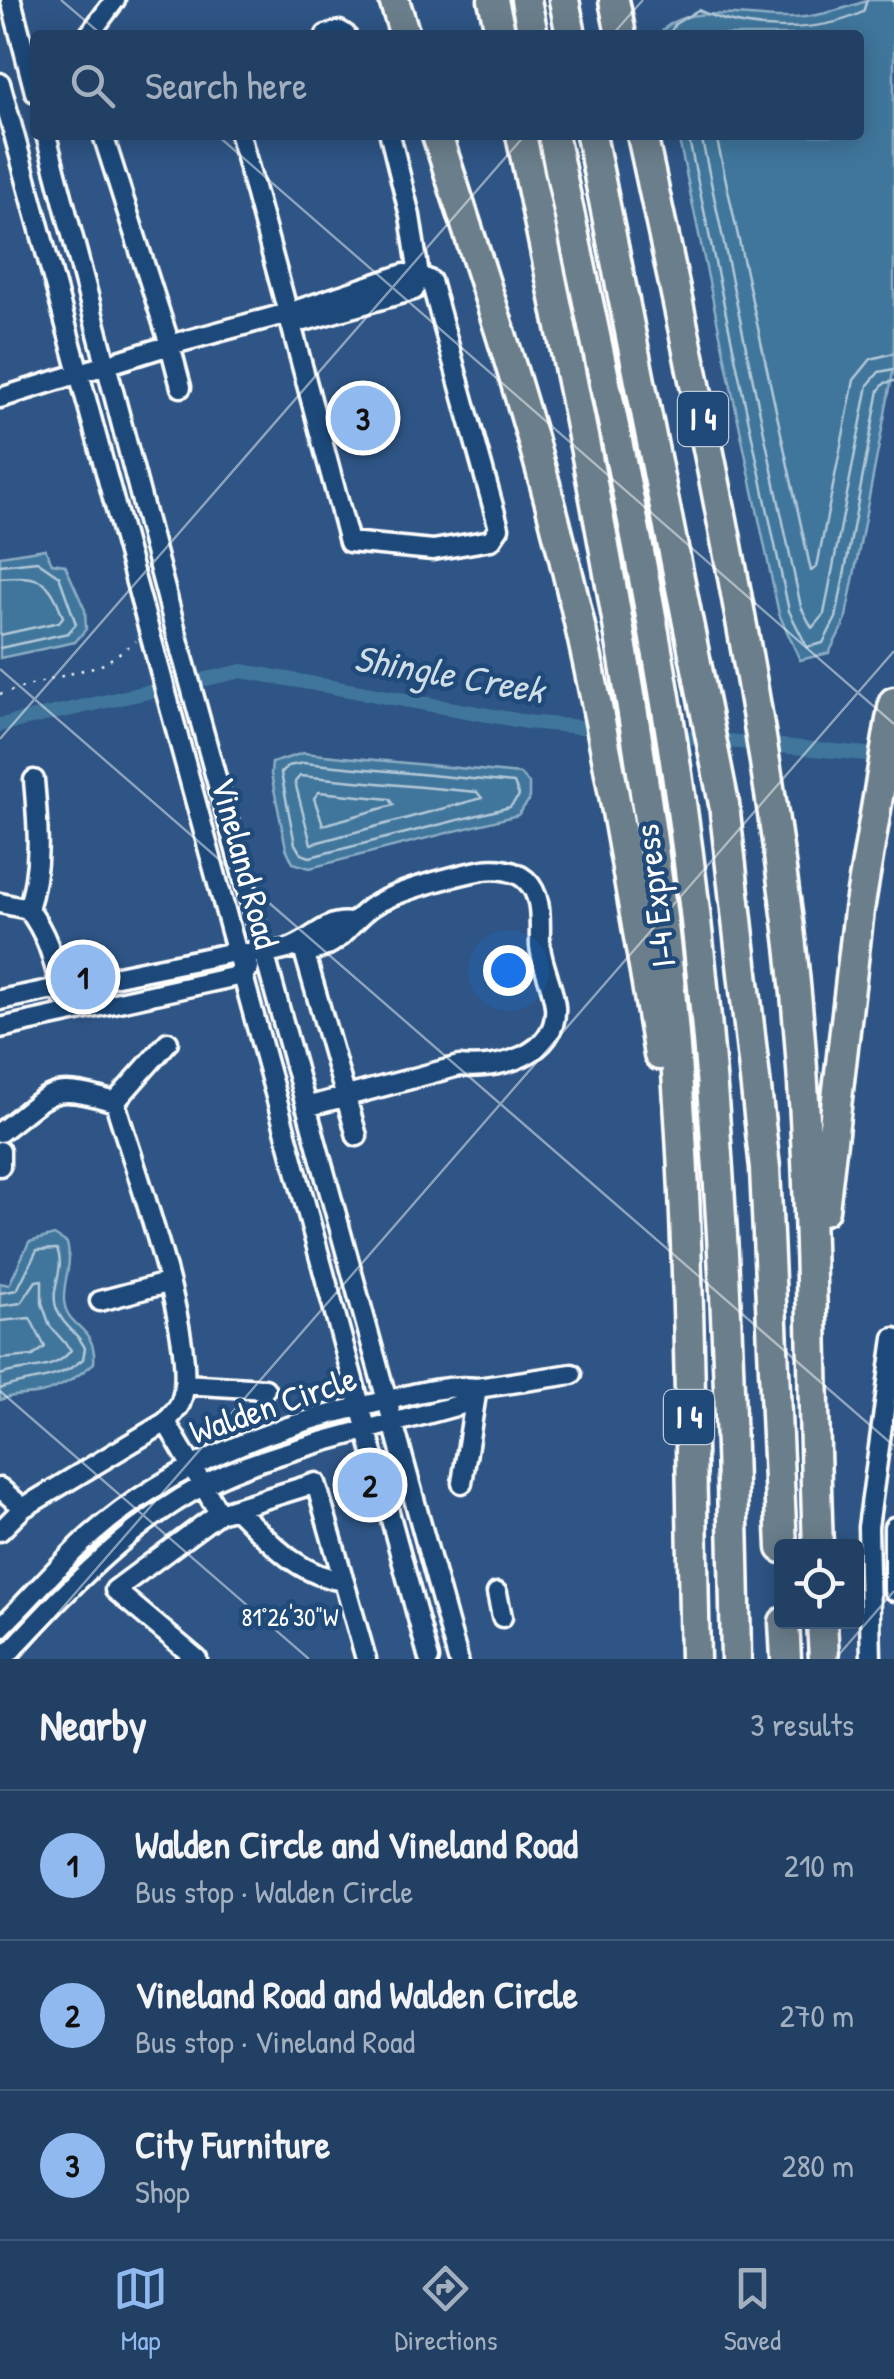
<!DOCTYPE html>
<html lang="en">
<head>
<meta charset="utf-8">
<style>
	:root { --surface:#224064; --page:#2e4b6d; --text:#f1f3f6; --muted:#a2afbf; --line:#3f5978; --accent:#90b9f0 }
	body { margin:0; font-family:"Patrick Hand",sans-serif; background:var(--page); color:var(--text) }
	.controls { position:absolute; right:30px; bottom:30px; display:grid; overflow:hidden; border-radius:10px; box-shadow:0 5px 25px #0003 }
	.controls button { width:90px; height:90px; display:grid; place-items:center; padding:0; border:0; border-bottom:2px solid var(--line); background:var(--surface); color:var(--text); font:50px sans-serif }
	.you { position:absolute; left:508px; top:970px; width:35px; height:35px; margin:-25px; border:8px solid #fff; border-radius:50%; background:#1a73e8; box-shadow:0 0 0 15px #1a73e833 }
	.badge { display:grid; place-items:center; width:65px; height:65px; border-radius:50%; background:var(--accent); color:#111; font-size:32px; font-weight:700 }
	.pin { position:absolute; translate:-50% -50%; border:5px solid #fff; box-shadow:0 2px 10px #0006 }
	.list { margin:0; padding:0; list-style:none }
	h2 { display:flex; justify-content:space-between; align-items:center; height:130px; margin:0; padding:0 40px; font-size:42px }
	h2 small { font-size:32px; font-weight:400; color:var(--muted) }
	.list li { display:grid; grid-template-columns:65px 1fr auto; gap:30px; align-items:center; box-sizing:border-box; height:150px; padding:0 40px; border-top:2px solid var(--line) }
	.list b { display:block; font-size:38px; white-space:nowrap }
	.list p { margin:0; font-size:32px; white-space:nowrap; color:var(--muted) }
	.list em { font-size:32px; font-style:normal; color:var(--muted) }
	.icon { flex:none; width:55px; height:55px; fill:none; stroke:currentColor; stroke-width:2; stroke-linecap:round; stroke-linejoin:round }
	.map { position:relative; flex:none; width:894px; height:1659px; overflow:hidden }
	.search { position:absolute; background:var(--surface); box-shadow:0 5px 25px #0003; left:30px; right:30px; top:30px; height:110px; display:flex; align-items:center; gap:25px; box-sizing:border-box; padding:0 35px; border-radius:10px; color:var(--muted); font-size:38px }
	.sheet { height:580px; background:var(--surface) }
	nav { display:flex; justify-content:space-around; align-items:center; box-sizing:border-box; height:140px; border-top:2px solid var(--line); background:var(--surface); font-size:28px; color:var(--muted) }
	nav a { display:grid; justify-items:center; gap:5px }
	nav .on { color:var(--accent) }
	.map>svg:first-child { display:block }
</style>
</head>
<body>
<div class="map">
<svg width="894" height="1659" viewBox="0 0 894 1659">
	<rect width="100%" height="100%" fill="#2e5585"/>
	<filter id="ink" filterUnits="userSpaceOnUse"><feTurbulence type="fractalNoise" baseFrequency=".01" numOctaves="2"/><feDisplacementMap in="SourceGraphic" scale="20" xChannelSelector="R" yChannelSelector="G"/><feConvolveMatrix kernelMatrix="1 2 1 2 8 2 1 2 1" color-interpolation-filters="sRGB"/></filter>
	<g filter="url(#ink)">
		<path fill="#40769c" stroke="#8cadc4" stroke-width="2.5" d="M869 0H894V367L845 622 829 653 800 660 779 614 678 135H859V35H659C683 0 745 20 792 18 818 17 844 9 869 0Z
			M45 549 52 563 65 565 85 610 86 629 75 642 0 658V556Z
			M303 753 520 774 529 783V800L518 815 310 868 293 863 286 848 271 774 272 763Z
			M54 1235 67 1243C73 1266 63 1279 64 1300 66 1329 97 1325 94 1363 78 1376 62 1388 41 1393 27 1396 15 1393 0 1400V1283L9 1285 29 1242Z"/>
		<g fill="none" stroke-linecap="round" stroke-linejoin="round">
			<path stroke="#b3c8d7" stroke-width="2.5" d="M669 35 675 24 698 10C744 32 816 35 863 12L867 0
				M688 135 789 611 807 647 823 643 836 618 879 390 885 383 894 381
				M701 135 801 607 812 628 824 614 868 385 879 372 894 369
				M716 135 811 571 817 567 854 380 871 359 894 353
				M0 565 37 561 59 576 76 624 68 633 0 648
				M0 578C39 575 49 577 63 617L59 622 0 635
				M304 763 514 783 519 796 510 807 310 857 301 854 295 844 281 773 288 766Z
				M300 776 477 792 482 798 311 844 295 782Z
				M319 792 390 799 394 805 323 825 314 798Z
				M0 1293 17 1290 37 1250 57 1249C66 1269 50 1287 56 1307 62 1326 78 1332 85 1348L83 1359C54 1384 32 1376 0 1389
				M0 1306 21 1303 36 1281 42 1280V1303L50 1326 71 1350C53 1374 25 1365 0 1375
				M0 1321 30 1318 45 1347 33 1356 0 1359"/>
			<path stroke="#40769c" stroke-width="14" d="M0 725 242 671 527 722 887 756"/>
			<defs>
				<path id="minor" d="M11 0 35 92
					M89 35 115 0
					M326 35 340 31 346 35
					M0 83 429 1659
					M46 135 179 643 458 1659
					M240 135 288 313 304 321 414 290 419 275 404 274 288 313
					M181 387 170 345 288 313 349 542 433 550 491 540 499 528 431 281 419 275 410 216 390 135
					M0 398 170 345 103 135
					M0 903 28 909C50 938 54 964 63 998
					M28 909C42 865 38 826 34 780
					M302 944 315 950C343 943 350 921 373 906 395 891 457 875 483 870 497 868 515 870 526 880 544 897 539 924 540 946 542 966 553 986 555 1006 559 1056 497 1070 459 1066L306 1107
					M302 944 357 1136
					M0 1000 235 952C256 954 280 955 299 944 317 935 328 920 350 923
					M0 1028 242 975 249 968
					M115 1102 168 1042
					M0 1132C53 1092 47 1082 115 1102 132 1162 203 1352 180 1404 177 1410 170 1417 166 1422L23 1508 0 1531
					M0 1151V1166
					M100 1301 167 1283
					M184 1384 265 1389
					M166 1422 219 1513
					M462 1483 477 1388 572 1374
					M0 1488 23 1508
					M235 1508C269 1540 296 1575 344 1581
					M894 1527V1591
					M497 1593 502 1617
					M0 1628C31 1598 59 1564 91 1535 171 1465 270 1427 372 1404 407 1396 442 1384 477 1388L466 1403C393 1424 318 1440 246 1466 147 1503 74 1583 3 1659
					M197 1659 115 1590 219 1513 316 1483 366 1659
					M871 1659 868 1527 894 1338"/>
				<path id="highway" d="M394 0 405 35
					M493 0 501 35
					M526 0 533 35
					M564 0 571 35
					M614 0 621 35
					M437 135C480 268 524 399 558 534 602 706 629 880 659 1055
					M521 135C577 400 632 664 664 934 692 1174 689 1417 695 1659
					M553 135C598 354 649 574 680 795 721 1081 731 1371 736 1659
					M591 135 724 804 765 1168 782 1548
					M642 135C699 398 755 661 789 929 814 1133 810 1341 818 1546
					M824 1210 859 910 894 702
					M784 1622 786 1659
					M822 1622 824 1659"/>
			</defs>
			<use href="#minor" stroke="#fff" stroke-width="25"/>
			<use href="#highway" stroke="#fff" stroke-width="35"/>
			<path stroke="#fff" stroke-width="2.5" stroke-dasharray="2.5 8" stroke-linecap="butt" d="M0 694 104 664 136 641"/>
			<use href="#minor" stroke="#1f4a7a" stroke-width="18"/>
			<use href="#highway" stroke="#6b7e8b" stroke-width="28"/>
		</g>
	</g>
	<path fill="none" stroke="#fff" stroke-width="2.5" stroke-opacity="0.45" d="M61 0 102 35M892 0 894 2M612 35 643 0M217 135 894 724M0 669 894 1446M0 739 525 135M0 1391 309 1659M18 1659 894 651M835 1659 894 1591"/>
	<g text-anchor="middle" stroke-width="9" stroke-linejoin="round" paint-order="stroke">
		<g fill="#1f4a7a" stroke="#bcc9d7" stroke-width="2.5">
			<rect x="678" y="392" width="50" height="54" rx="8"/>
			<rect x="664" y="1390" width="50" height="54" rx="8"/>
		</g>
		<g font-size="32" font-weight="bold" fill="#fff">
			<text x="703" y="430">I 4</text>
			<text x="689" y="1428">I 4</text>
		</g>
		<g font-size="35" fill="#fff" stroke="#1f4a7a">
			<text transform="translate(245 863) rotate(75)" y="12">Vineland Road</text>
			<text transform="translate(655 896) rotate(-97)" y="12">I-4 Express</text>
			<text transform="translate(273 1405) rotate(-19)" y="12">Walden Circle</text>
		</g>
		<g font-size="38" font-style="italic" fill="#cfdde6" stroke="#1f4a7a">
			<text transform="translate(449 674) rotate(10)" y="13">Shingle Creek</text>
		</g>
	</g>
	<g font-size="25" text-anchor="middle" fill="#fff" stroke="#1f4a7a" stroke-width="9" stroke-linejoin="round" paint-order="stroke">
		<text x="290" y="1626">81°26'30"W</text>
	</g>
</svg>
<div class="controls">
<button><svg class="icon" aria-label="locate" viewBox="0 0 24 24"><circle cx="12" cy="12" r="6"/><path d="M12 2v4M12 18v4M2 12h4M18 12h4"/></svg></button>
</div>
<div class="you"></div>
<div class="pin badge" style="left:83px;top:977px">1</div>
<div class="pin badge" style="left:370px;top:1485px">2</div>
<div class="pin badge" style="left:363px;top:418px">3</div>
<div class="search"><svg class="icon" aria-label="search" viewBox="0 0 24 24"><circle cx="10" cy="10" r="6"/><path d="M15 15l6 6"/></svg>Search here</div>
</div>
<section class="sheet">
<h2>Nearby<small>3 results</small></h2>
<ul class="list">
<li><span class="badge">1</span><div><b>Walden Circle and Vineland Road</b><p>Bus stop · Walden Circle</p></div><em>210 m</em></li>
<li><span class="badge">2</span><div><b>Vineland Road and Walden Circle</b><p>Bus stop · Vineland Road</p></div><em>270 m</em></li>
<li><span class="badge">3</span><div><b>City Furniture</b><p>Shop</p></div><em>280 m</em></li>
</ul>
</section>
<nav>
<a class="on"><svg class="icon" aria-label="map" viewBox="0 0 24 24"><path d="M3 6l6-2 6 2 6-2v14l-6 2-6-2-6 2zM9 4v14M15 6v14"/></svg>Map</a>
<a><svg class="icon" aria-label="directions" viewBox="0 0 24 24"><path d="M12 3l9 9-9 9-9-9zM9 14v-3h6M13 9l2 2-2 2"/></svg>Directions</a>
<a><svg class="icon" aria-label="saved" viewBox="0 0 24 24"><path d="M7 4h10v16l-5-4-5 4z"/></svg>Saved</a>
</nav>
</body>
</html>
